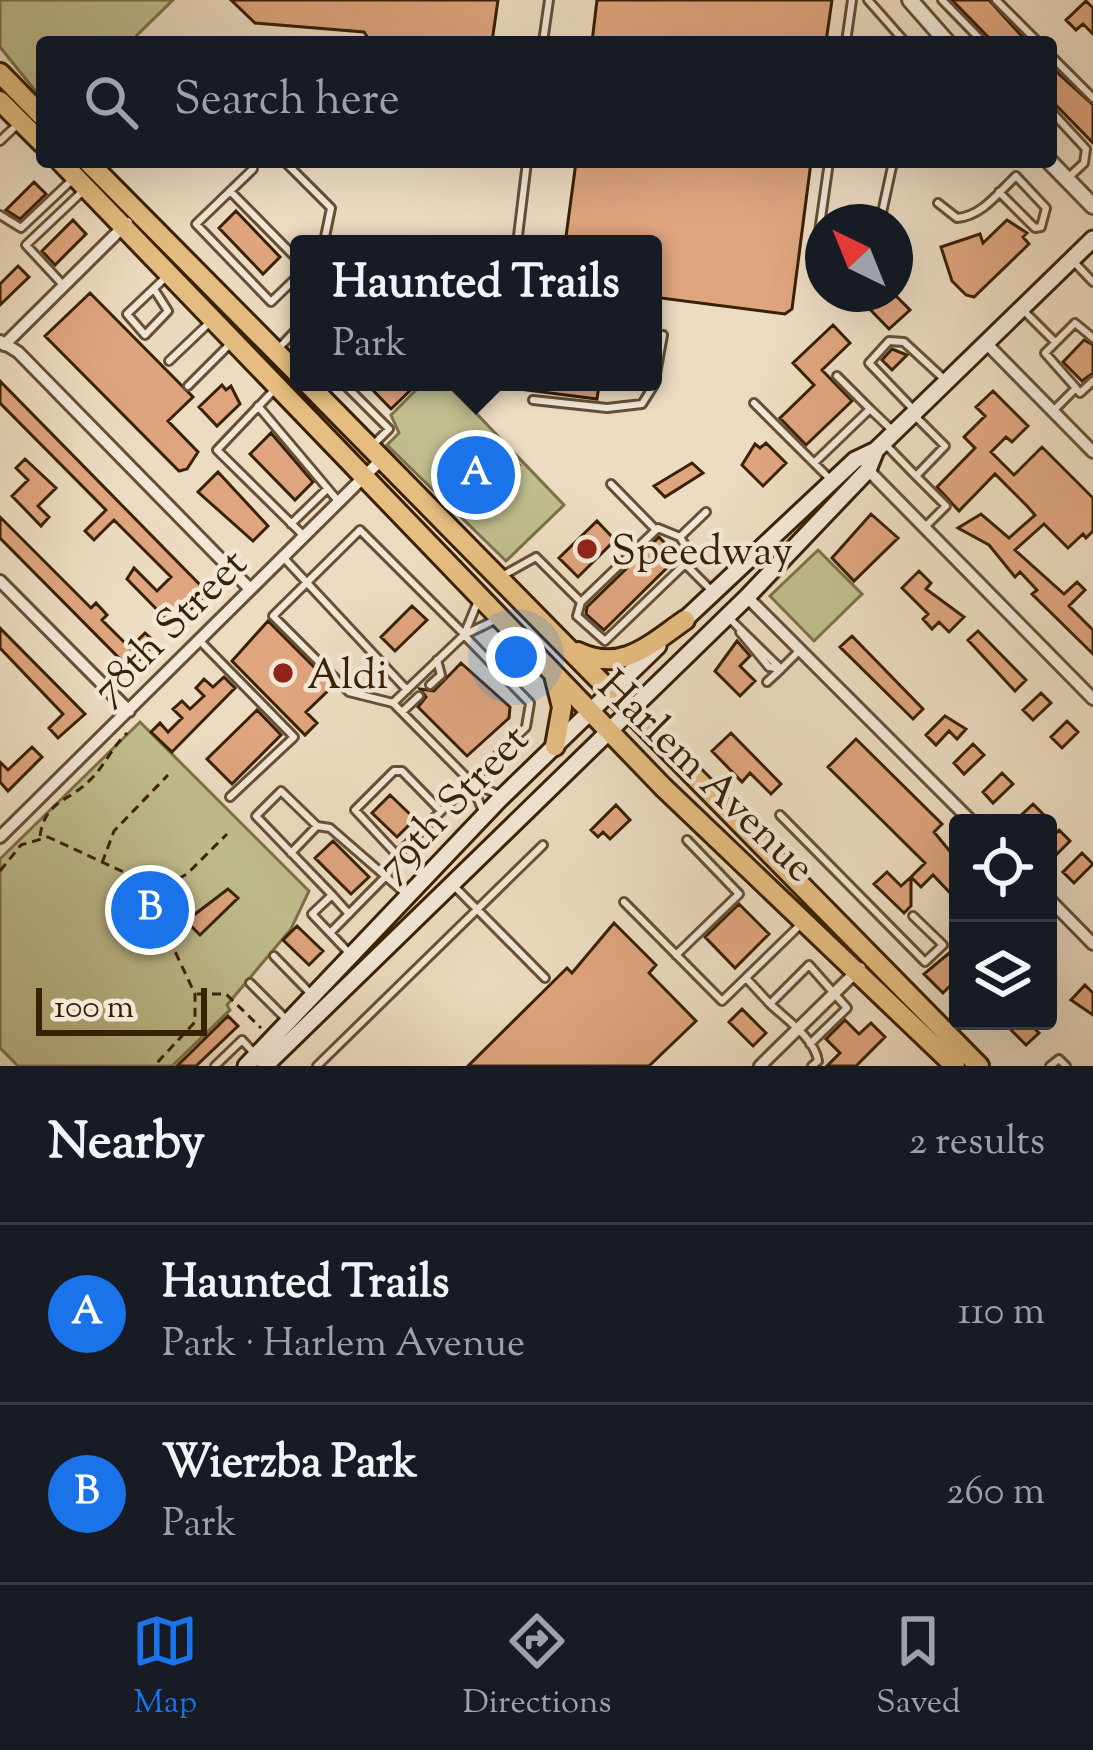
<!DOCTYPE html>
<html lang="en">
<head>
<meta charset="utf-8">
<style>
	:root { --surface:#171b24; --page:#242831; --text:#f1f3f6; --muted:#9ea1a6; --line:#363941; --accent:#1a73e8 }
	body { margin:0; font-family:"Sorts Mill Goudy",serif; background:var(--page); color:var(--text) }
	.controls { position:absolute; right:36px; bottom:36px; display:grid; overflow:hidden; border-radius:12px; box-shadow:0 12px 48px #0002 }
	.controls button { width:108px; height:108px; display:grid; place-items:center; padding:0; border:0; border-bottom:3px solid var(--line); background:var(--surface); color:var(--text); font:60px sans-serif }
	.compass { position:absolute; left:805px; top:204px; width:108px; height:108px; border-radius:50%; background:var(--surface); box-shadow:0 12px 48px #0002; rotate:317deg }
	.scale { position:absolute; left:36px; bottom:30px; width:171px; box-sizing:border-box; padding-left:12px; border:6px solid #392105; border-top:0; font-size:33px; line-height:42px; white-space:nowrap; color:#392105; -webkit-text-stroke:9px #f3e8d7; paint-order:stroke }
	.you { position:absolute; left:516px; top:657px; width:42px; height:42px; margin:-30px; border:9px solid #fff; border-radius:50%; background:#1a73e8; box-shadow:0 0 0 18px #1a73e833 }
	.badge { display:grid; place-items:center; width:78px; height:78px; border-radius:50%; background:var(--accent); color:#fff; font-size:39px; font-weight:700 }
	.pin { position:absolute; translate:-50% -50%; border:6px solid #fff; box-shadow:0 3px 12px #0006 }
	.popup { position:absolute; left:290px; top:235px; width:372px; height:156px; box-sizing:border-box; display:grid; place-content:center; border-radius:12px; background:var(--surface); filter:drop-shadow(0 3px 9px #0005); font-size:39px; white-space:nowrap; color:var(--muted) }
	.popup b { font-size:45px; color:var(--text) }
	.popup::after { content:''; position:absolute; left:50%; top:100%; margin-left:-24px; border:24px solid transparent; border-top-color:var(--surface) }
	.list { margin:0; padding:0; list-style:none }
	h2 { display:flex; justify-content:space-between; align-items:center; height:156px; margin:0; padding:0 48px; font-size:51px }
	h2 small { font-size:39px; font-weight:400; color:var(--muted) }
	.list li { display:grid; grid-template-columns:78px 1fr auto; gap:36px; align-items:center; box-sizing:border-box; height:180px; padding:0 48px; border-top:3px solid var(--line) }
	.list b { display:block; font-size:45px; white-space:nowrap }
	.list p { margin:0; font-size:39px; white-space:nowrap; color:var(--muted) }
	.list em { font-size:39px; font-style:normal; color:var(--muted) }
	.icon { flex:none; width:66px; height:66px; fill:none; stroke:currentColor; stroke-width:2; stroke-linecap:round; stroke-linejoin:round }
	.map { position:relative; flex:none; width:1093px; height:1066px; overflow:hidden }
	.search { position:absolute; background:var(--surface); box-shadow:0 12px 48px #0002; left:36px; right:36px; top:36px; height:132px; display:flex; align-items:center; gap:30px; box-sizing:border-box; padding:0 42px; border-radius:12px; color:var(--muted); font-size:45px }
	.sheet { height:516px; background:var(--surface) }
	nav { display:flex; justify-content:space-around; align-items:center; box-sizing:border-box; height:168px; border-top:3px solid var(--line); background:var(--surface); font-size:33px; color:var(--muted) }
	nav a { display:grid; justify-items:center; gap:6px }
	nav .on { color:var(--accent) }
	.map>svg:first-child { display:block }
</style>
</head>
<body>
<div class="map">
<svg width="1093" height="1066" viewBox="0 0 1093 1066">
	<rect width="100%" height="100%" fill="#eddcc2"/>
	<filter id="stains"><feTurbulence type="fractalNoise" baseFrequency=".00167" numOctaves="4"/><feColorMatrix values="0 0 0 0 .2 0 0 0 0 .09 0 0 0 0 .02 0 0 0 .5 -.17"/></filter>
	<radialGradient id="worn" r=".72"><stop offset=".6" stop-color="#630" stop-opacity="0"/><stop offset="1" stop-color="#630" stop-opacity=".3"/></radialGradient>
	<path fill="#c0be8e" stroke="#7c704a" stroke-width="3" d="M0 0H173L130 42H42V99L0 47Z
		M424 382 451 387 564 505 506 561 387 445 399 433 391 415Z
		M818 550 862 594 814 641 770 596Z
		M140 722 309 891 291 929 227 1005 230 1010 172 1066H18L0 1048V859Z"/>
	<path fill="#dfa57e" stroke="#392105" stroke-width="3" d="M231 0H498L492 42H398L368 38 364 32 255 23Z
		M597 0H832L826 42H592Z
		M952 0H989L1027 42H993Z
		M1086 1 1093 8V34L1083 24 1076 30 1066 20Z
		M1051 67 1093 105V143L1051 100Z
		M576 162H811L792 309 785 314 653 297V244H565Z
		M34 182 46 194 20 219 6 210Z
		M236 211 280 257 263 274 219 228Z
		M73 220 86 234 55 265 42 251Z
		M1007 220 1027 233 1023 237 1029 244 974 297 966 295 952 281 941 247 980 234 983 243Z
		M18 266 29 277 0 305V284Z
		M90 293 193 397 168 421 198 452 187 469 179 471 45 336Z
		M868 294H894L910 310 889 329 861 300Z
		M833 325 850 343 822 370 852 401 806 445 780 418 814 385 793 363Z
		M1084 340 1093 345V373L1082 381 1063 362Z
		M892 349 907 355 892 370 882 360Z
		M0 381 208 593 173 626 127 579 134 568 157 591 171 577 114 520 94 540 85 531 106 510 0 403Z
		M365 382H419L391 409Z
		M511 382H577L599 385 597 399 511 388Z
		M222 385 226 390 231 386 240 404 217 426 199 407Z
		M993 391 1028 426 1012 442 1006 437 991 452 1014 475 1042 447 1093 498V531L1086 538 1083 534 1068 548 1044 524 1015 550 1064 594 1077 582 1085 590 1069 606 1093 630V654L1032 594 1037 590 1020 572 1015 577 989 545 958 528 981 514 1009 538 1035 515 1027 506 995 474 959 511 937 487 975 448 964 437 985 416 976 407Z
		M271 433 313 482 295 500 250 454Z
		M766 443 786 463 763 486 742 465 755 444 760 448Z
		M510 456 519 465 505 480 511 486 496 501 480 485Z
		M25 459 56 488 38 506 49 517 41 526 12 496 28 480 16 468Z
		M692 463 703 473 665 497 654 486Z
		M218 472 268 526 253 541 198 492Z
		M871 514 898 538 854 581 832 558Z
		M0 517 91 608 96 603 107 615 102 620 130 648 145 633 156 643 130 669 0 538Z
		M597 521 615 540 578 577 559 558Z
		M659 537 678 557 604 630 586 614 587 607Z
		M919 571 931 583 926 589 964 617 949 632 939 622 932 629 923 619 928 614 902 588Z
		M412 606 427 620 395 651 381 637Z
		M268 621 333 686 306 712 317 723 305 735 232 661Z
		M0 628 85 714 58 738 49 728 63 714 0 648Z
		M978 631 1026 680 1015 691 968 640Z
		M852 636 923 709 913 719 840 647Z
		M737 641 750 656 740 666 755 681 740 696 715 671Z
		M461 663 510 707 509 718 467 756 418 707 426 697 420 689 434 691Z
		M224 677 235 688 172 752 151 732 160 723 168 732 182 718 173 709 182 701 190 709 204 696 196 688 204 679 213 687Z
		M1041 693 1051 703 1033 720 1023 710Z
		M257 710 281 735 232 784 207 759Z
		M945 716 966 729 957 739 949 731 936 745 926 735Z
		M1067 721 1078 732 1062 748 1051 737Z
		M731 733 781 784 771 794 750 773 742 782 712 751Z
		M856 739 942 824 934 832 958 861V890L952 895 933 875 921 887 911 877 925 863 828 767Z
		M973 744 984 755 964 774 954 763Z
		M32 747 42 757 8 791 0 782V762L8 770Z
		M1002 773 1013 784 993 803 983 792Z
		M390 795 415 819 397 837 372 813Z
		M1033 804 1044 815 1036 823H1013Z
		M616 805 630 820 610 839 603 832 598 837 591 830Z
		M1059 830 1070 841 1048 863V841Z
		M333 841 369 877 351 894 315 858Z
		M1082 853 1093 864 1074 883 1063 872Z
		M887 872 901 886 911 877V906L904 913 874 884Z
		M228 889 238 898 200 935 186 921Z
		M739 904 769 934 735 968 705 937Z
		M614 923 656 965 649 973 696 1021 649 1066H468L567 968 572 973Z
		M297 926 323 951 309 965 283 940Z
		M954 949 958 978 943 993 924 974Z
		M1085 985 1093 993V1015L1071 1000Z
		M742 1009 766 1033 753 1046 729 1022Z
		M228 1016 238 1026 196 1066H177Z
		M845 1020 859 1034 871 1023 885 1037 856 1066H827L840 1053 826 1039Z
		M1002 1021H1027L1039 1033 1026 1045Z"/>
	<g fill="none" stroke-linecap="round" stroke-linejoin="round">
		<defs>
			<path id="service" d="M868 0 905 42
				M942 0 983 42
				M996 0 1038 42
				M543 42 549 0
				M846 42 852 0
				M1051 56 1093 98
				M1051 111 1086 149 1084 163 1069 177
				M0 141 18 124
				M285 162 331 208 325 237
				M253 169 196 224 271 302 299 275
				M230 191 299 261
				M938 203 957 218C982 216 998 193 1016 176L1046 208 1041 227 1035 228 999 192
				M0 215 21 228 73 179
				M880 222 893 162
				M331 244 332 243
				M517 244 527 162
				M1074 262 1093 282
				M823 269 814 267 829 162
				M64 286 26 245 84 190
				M154 289 168 311 145 335 127 314 167 276
				M1024 311 1055 342
				M278 349 299 327
				M169 361 210 322
				M342 382 389 429 375 443
				M188 386 231 343
				M1076 388 1045 353 1075 323 1093 338
				M275 389 217 450 304 536
				M533 400 607 408 642 404 654 385 663 335
				M754 403 830 479
				M258 406 339 502
				M870 409 893 431
				M914 410 869 363 889 341 904 342 944 379
				M1053 411 1076 388 1080 393 1093 381
				M886 445 916 476 945 446 913 414
				M814 463 870 409 837 376
				M916 476 946 506 925 527
				M611 484 656 530
				M291 524 326 490
				M680 537 688 550 685 564
				M283 557 407 690
				M502 576 536 557 581 602 658 528 680 537 706 512
				M478 601 464 635 495 620
				M581 602 577 616 605 641 685 564 711 590
				M730 619 781 669 800 650
				M740 632 769 667 781 669 767 682
				M199 640 294 737 230 797
				M430 685 441 675 437 660
				M393 703 349 692 273 616 360 530 464 634
				M402 712 419 696
				M484 814 471 782 499 795
				M780 815 925 962 943 945 913 916
				M291 853 317 826
				M397 855 355 810 394 771H402L441 811
				M455 887 545 978
				M332 895 349 914
				M624 902 722 1001 800 925
				M330 933 388 874 397 855 526 727 530 703 464 635 393 703 471 782
				M350 954 312 914 332 895 256 816 281 791 317 826 330 828 406 894
				M676 955 739 894 687 840
				M274 956 311 994
				M746 978 770 1004
				M250 983 286 1019
				M810 1044 847 1008 809 965 770 1004C786 1019 815 1039 818 1061L812 1066
				M215 1066 242 1040 255 1054
				M317 1066 543 845
				M1050 1066 1059 1059 1066 1066"/>
			<path id="minor" d="M0 341 18 352 250 589
				M986 343 1093 452
				M4 345 127 223
				M868 470 1093 699
				M0 581 129 711
				M747 597 973 823
				M0 837 382 459
				M1048 898 1093 944
				M760 1066 860 968"/>
			<path id="tertiary" d="M910 0 947 42
				M1050 162 1093 206"/>
			<path id="secondary" d="M679 625 855 460 876 450 1093 239
				M246 1066 498 801 658 646
				M265 1066 747 597 868 470 876 450"/>
			<path id="primary" d="M0 73 42 116
				M0 101 42 143
				M61 162 663 787 955 1066
				M88 162 299 375
				M306 382 979 1066
				M578 652C622 673 649 645 685 620
				M555 746 562 707 555 679"/>
		</defs>
		<use href="#service" stroke="#665034" stroke-width="12"/>
		<use href="#minor" stroke="#665034" stroke-width="16"/>
		<use href="#tertiary" stroke="#665034" stroke-width="20"/>
		<use href="#secondary" stroke="#392105" stroke-width="21"/>
		<use href="#primary" stroke="#392105" stroke-width="24"/>
		<path stroke="#392105" stroke-width="3" stroke-dasharray="9 6" stroke-linecap="butt" d="M40 836C45 800 69 802 90 780 104 767 112 747 127 733
			M102 863 114 831 168 775
			M0 871 21 845 48 837 169 893 172 945 195 994V1022L154 1066
			M165 886 187 874 227 834
			M197 994H226L261 1028"/>
		<use href="#service" stroke="#f3e8d7" stroke-width="6"/>
		<use href="#minor" stroke="#f3e8d7" stroke-width="10"/>
		<use href="#tertiary" stroke="#f3e8d7" stroke-width="14"/>
		<use href="#secondary" stroke="#f3e8d7" stroke-width="15"/>
		<use href="#primary" stroke="#e6be81" stroke-width="18"/>
	</g>
	<g fill="#8f2418" stroke="#f3e8d7" stroke-width="4.5">
		<circle cx="587" cy="549" r="12"/>
		<circle cx="283" cy="673" r="12"/>
	</g>
	<g text-anchor="middle" stroke-width="9" stroke-linejoin="round" paint-order="stroke">
		<g font-size="42" fill="#392105" stroke="#f3e8d7" text-anchor="start">
			<text x="611" y="564">Speedway</text>
			<text x="307" y="688">Aldi</text>
		</g>
		<g font-size="42" fill="#392105" stroke="#f3e8d7">
			<text transform="translate(168 625) rotate(-45)" y="15">78th Street</text>
			<text transform="translate(708 775) rotate(44)" y="15">Harlem Avenue</text>
			<text transform="translate(451 801) rotate(-46)" y="15">79th Street</text>
		</g>
	</g>
	<rect width="100%" height="100%" filter="url(#stains)"/>
	<rect width="100%" height="100%" fill="url(#worn)"/>
</svg>
<div class="controls">
<button><svg class="icon" aria-label="locate" viewBox="0 0 24 24"><circle cx="12" cy="12" r="6"/><path d="M12 2v4M12 18v4M2 12h4M18 12h4"/></svg></button>
<button><svg class="icon" aria-label="layers" viewBox="0 0 24 24"><path d="M12 4l9 5-9 5-9-5zM3 14l9 5 9-5"/></svg></button>
</div>
<svg class="compass" viewBox="-18 -18 36 36"><path d="M0-13l5 13h-10z" fill="#e53935"/><path d="M0 13l5-13h-10z" fill="#9ea1a6"/></svg>
<div class="scale">100 m</div>
<div class="you"></div>
<div class="pin badge" style="left:476px;top:475px">A</div>
<div class="popup"><b>Haunted Trails</b>Park</div>
<div class="pin badge" style="left:150px;top:910px">B</div>
<div class="search"><svg class="icon" aria-label="search" viewBox="0 0 24 24"><circle cx="10" cy="10" r="6"/><path d="M15 15l6 6"/></svg>Search here</div>
</div>
<section class="sheet">
<h2>Nearby<small>2 results</small></h2>
<ul class="list">
<li><span class="badge">A</span><div><b>Haunted Trails</b><p>Park · Harlem Avenue</p></div><em>110 m</em></li>
<li><span class="badge">B</span><div><b>Wierzba Park</b><p>Park</p></div><em>260 m</em></li>
</ul>
</section>
<nav>
<a class="on"><svg class="icon" aria-label="map" viewBox="0 0 24 24"><path d="M3 6l6-2 6 2 6-2v14l-6 2-6-2-6 2zM9 4v14M15 6v14"/></svg>Map</a>
<a><svg class="icon" aria-label="directions" viewBox="0 0 24 24"><path d="M12 3l9 9-9 9-9-9zM9 14v-3h6M13 9l2 2-2 2"/></svg>Directions</a>
<a><svg class="icon" aria-label="saved" viewBox="0 0 24 24"><path d="M7 4h10v16l-5-4-5 4z"/></svg>Saved</a>
</nav>
</body>
</html>
